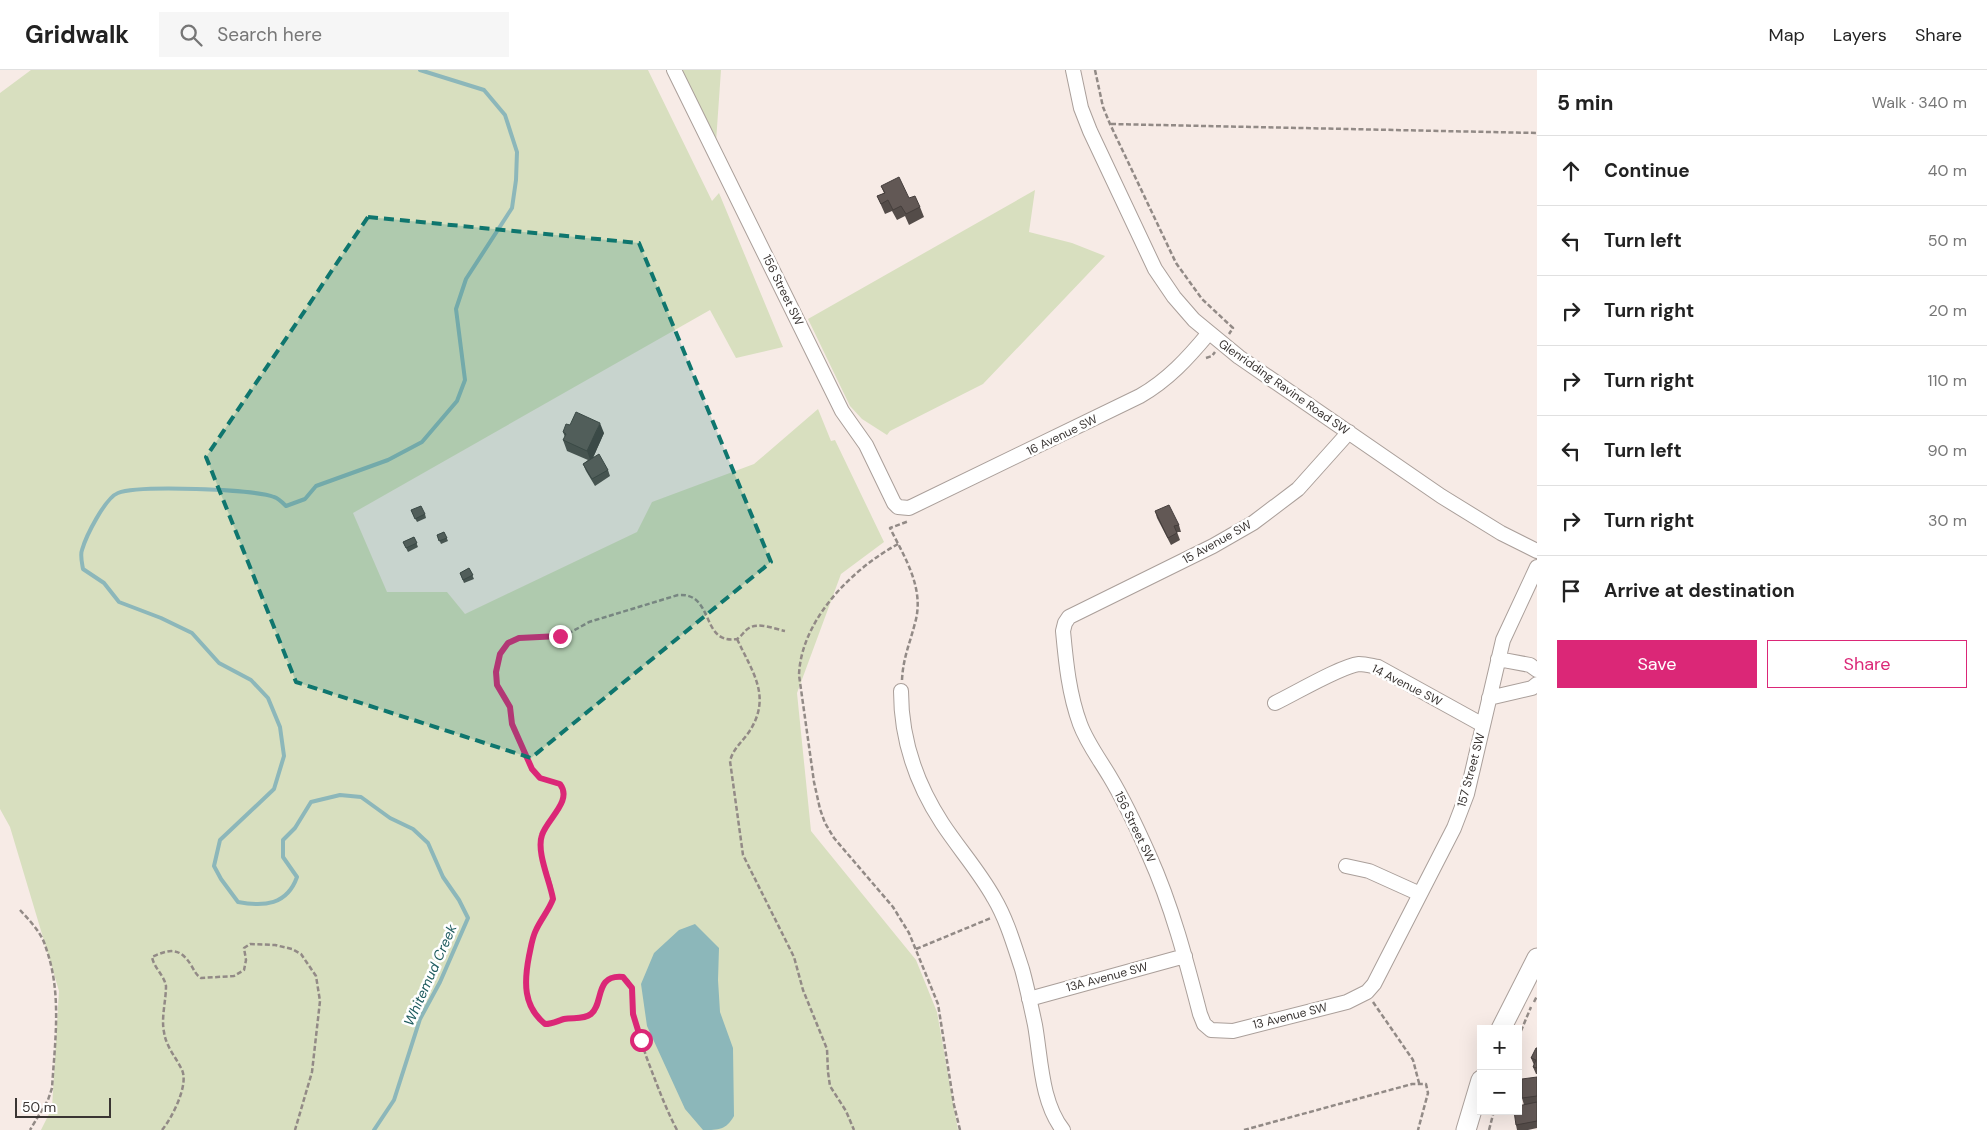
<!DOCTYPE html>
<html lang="en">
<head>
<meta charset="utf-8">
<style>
	:root { --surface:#fff; --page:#f6f6f6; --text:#222; --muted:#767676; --line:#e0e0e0; --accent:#db2777 }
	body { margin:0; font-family:"DM Sans",sans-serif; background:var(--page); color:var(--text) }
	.controls { position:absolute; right:15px; bottom:15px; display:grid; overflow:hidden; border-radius:0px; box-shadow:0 5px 20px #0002 }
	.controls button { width:45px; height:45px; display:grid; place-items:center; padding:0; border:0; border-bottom:1px solid var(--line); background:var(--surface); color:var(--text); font:25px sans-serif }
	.scale { position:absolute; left:15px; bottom:12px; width:96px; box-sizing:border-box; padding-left:5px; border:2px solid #3a3533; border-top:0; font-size:14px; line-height:18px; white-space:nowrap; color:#3a3533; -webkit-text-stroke:4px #fff; paint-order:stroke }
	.stop { position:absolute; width:15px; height:15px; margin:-11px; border:4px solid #db2777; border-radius:50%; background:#fff }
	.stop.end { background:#db2777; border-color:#fff; box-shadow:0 1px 5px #0008 }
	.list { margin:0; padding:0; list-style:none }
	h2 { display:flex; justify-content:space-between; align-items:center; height:65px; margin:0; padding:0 20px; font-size:21px }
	h2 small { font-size:16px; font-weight:400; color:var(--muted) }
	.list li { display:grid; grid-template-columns:32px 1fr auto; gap:15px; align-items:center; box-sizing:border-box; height:70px; padding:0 20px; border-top:1px solid var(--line) }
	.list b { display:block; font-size:19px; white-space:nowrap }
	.list em { font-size:16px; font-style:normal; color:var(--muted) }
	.actions { display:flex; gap:10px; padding:15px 20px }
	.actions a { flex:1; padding:11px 0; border:1px solid var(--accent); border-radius:0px; text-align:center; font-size:18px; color:var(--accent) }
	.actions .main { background:var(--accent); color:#fff }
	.icon { flex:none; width:28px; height:28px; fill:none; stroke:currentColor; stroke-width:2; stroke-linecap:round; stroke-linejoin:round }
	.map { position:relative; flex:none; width:1537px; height:1060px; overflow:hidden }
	header { display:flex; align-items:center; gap:30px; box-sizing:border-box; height:70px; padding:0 25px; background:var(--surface); border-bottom:1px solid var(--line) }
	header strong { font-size:24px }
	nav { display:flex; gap:28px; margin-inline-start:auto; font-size:18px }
	.search { width:350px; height:45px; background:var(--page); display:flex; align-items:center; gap:12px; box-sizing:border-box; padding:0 18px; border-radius:0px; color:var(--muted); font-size:19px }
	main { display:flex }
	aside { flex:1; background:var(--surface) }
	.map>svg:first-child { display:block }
</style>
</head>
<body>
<header>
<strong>Gridwalk</strong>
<div class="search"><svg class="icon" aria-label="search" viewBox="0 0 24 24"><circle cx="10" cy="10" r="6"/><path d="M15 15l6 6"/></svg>Search here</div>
<nav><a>Map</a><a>Layers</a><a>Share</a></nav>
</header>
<main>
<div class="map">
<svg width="1537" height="1060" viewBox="0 0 1537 1060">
	<rect width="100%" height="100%" fill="#f7ebe6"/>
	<path fill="#d8dfbf" d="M31 0H648L712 131 719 123 783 277 736 288 710 240 353 443 387 522H447L465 544 637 462 652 432 754 394 818 339 831 371 835 370 884 472 841 504 797 623 811 761 916 890 937 942 958 1060H41L52 1038 59 921 10 757 0 739V23Z
		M681 0H721L716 72Z
		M1035 120 1029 162 1072 173 1105 186 983 314 890 361 887 365 862 349 850 336 808 249Z"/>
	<path fill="#8cb7ba" d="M695 854 719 878 718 910 720 942 733 978 734 1046C726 1060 719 1060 703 1060L685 1039 647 956 641 914 654 883 679 860Z"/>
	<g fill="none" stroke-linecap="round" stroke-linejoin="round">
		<path stroke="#8cb7ba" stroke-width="4" d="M374 1060 394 1030 420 949 440 912 468 848 459 830 443 807 428 773 413 759 390 748 361 727 340 725 311 732 295 758 283 770V787L297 807C287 835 264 837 238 832L221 809 214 796 220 770 274 719 284 686 280 657 268 628 251 610 219 593 192 563 161 548 119 532 104 513 83 499C82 493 80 485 82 480 86 466 105 428 118 423 138 415 254 419 274 427 278 428 283 433 286 436L305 429 316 416 388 390 422 372 457 331 465 310 456 239 466 209 512 138 516 110 517 82 505 45 484 20 420 0"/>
		<defs>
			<path id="minor" d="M674 0 842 341 866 375 894 433 898 437 909 438 1140 326C1168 310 1188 288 1208 264
				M1073 0 1081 38 1090 61 1155 199 1174 227 1194 250 1239 287 1441 426 1501 463 1537 481
				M1349 362 1298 419 1253 453 1213 476 1069 547 1065 553 1063 561C1066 593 1069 624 1080 654 1087 673 1100 690 1110 707 1125 732 1137 758 1149 785 1172 836 1186 890 1200 944L1204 954 1211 960 1233 961 1347 932 1367 922 1374 914 1454 758 1467 724 1503 570 1537 497
				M1498 589 1530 595 1537 600
				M901 621C901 669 916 713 942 753 959 779 979 801 994 828 1007 850 1014 875 1022 899 1027 917 1031 936 1035 955 1041 989 1041 1032 1063 1060
				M1489 628 1532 618 1537 614
				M1275 633C1294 624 1341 596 1359 594 1366 594 1372 596 1378 597L1483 655
				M1346 796 1369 801 1420 824
				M1029 929 1185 886"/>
			<path id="major" d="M1501 959 1537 888
				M1466 1060 1481 1010"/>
		</defs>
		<use href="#minor" stroke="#aa9f9a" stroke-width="16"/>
		<use href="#major" stroke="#aa9f9a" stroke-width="21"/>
		<path stroke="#928a86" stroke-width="2.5" stroke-dasharray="5 2.5" stroke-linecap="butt" d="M1095 0 1103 37 1110 54 1176 193 1202 229 1233 258 1229 264
			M1111 54 1537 63
			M1206 288 1212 286 1215 282
			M898 474C852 499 801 550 799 605L814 712 820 739 825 753 834 768 893 837 909 863 938 934 954 1035 960 1060
			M737 569C753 603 772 627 749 662 742 672 733 679 730 691L743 785 794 887 803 920 827 979 828 1002 830 1016 846 1041 854 1060
			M902 610C903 588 910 573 915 553 925 519 905 488 890 458L909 451
			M20 840C30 851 42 863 46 878 62 923 55 971 52 1018L48 1030 30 1060
			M916 879 991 848
			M1373 932 1413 990 1419 1013
			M1534 932 1537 926
			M1518 968 1531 937
			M162 1060C172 1048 189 1015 182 1000 176 987 166 977 164 962 161 948 166 931 166 916 164 905 154 898 152 887 169 879 180 877 191 895 194 900 196 905 201 908L234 906 244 900 246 890 244 878 250 874 275 875 292 879 301 884 316 906 320 931 312 1002 295 1060
			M677 1060C664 1035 656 1012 646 986 642 972 636 959 633 945 631 933 638 908 619 906 592 913 605 939 587 946 580 949 571 947 564 949 557 951 552 954 545 954 523 936 524 913 529 888 531 878 532 867 537 858 541 849 550 841 552 831 556 814 537 787 541 768 544 751 574 732 560 714L541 708 532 699 512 654 510 637 497 615 496 602 500 584 508 573 514 569 564 566 589 552 678 525C715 522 700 575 737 569 742 566 744 561 749 558 759 552 775 559 785 561
			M1244 1060 1412 1014H1426L1428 1023 1418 1060
			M1489 1060 1494 1041"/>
		<use href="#minor" stroke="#fff" stroke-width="14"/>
		<use href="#major" stroke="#fff" stroke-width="19"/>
	</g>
	<path fill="#544c49" d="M881 116 909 128 920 137 924 147 909 155 905 146 897 150 892 141 885 144 877 126 884 123Z
		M570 355 604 363 593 388 608 400 610 406 595 416 586 401 583 394 588 390 567 381 563 370 565 367 563 362Z
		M411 440 425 444 426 448 417 452Z
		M1155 441 1179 455 1181 462H1177L1180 470 1171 475 1157 448Z
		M444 462 448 471 441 474 437 465Z
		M414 467 418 477 408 482 403 472Z
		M469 498 474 509 464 513 460 503Z
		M1537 978V1004H1536L1533 997 1534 995 1531 988Z
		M1537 1007V1058L1528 1060H1517L1516 1055 1524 1035 1522 1028Z"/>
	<path fill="#453e3c" d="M600 353 604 363 591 392 587 381Z"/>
	<path fill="#625855" stroke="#453e3c" d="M899 107 909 128 915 126 920 137 906 144 901 136 893 140 888 130 881 134 877 126 885 123 881 116Z
		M576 342 600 353 587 381 563 370 566 364 563 362 566 354 570 355Z
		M599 384 608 400 592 409 583 394Z
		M1169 435 1179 455 1174 456 1177 463 1168 468 1155 441Z
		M421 436 425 444 415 449 411 440Z
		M444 462 447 468 439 471 437 465Z
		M414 467 417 473 406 478 403 472Z
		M469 498 473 505 463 510 460 503Z
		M1536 978H1537V998L1533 997 1536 990 1531 988Z
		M1537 1007V1026L1522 1028V1009Z
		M1537 1032V1051L1516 1055 1514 1041H1518V1036Z"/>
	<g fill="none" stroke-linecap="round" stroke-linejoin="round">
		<path stroke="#db2777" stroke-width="6" d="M560 566 519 568 508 573 500 584 496 602 497 615 510 637 512 654 532 699 540 708 560 714C573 731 547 749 542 765 536 782 550 811 553 829 549 840 541 849 536 860 532 868 531 877 529 886 524 912 523 936 545 954 553 954 557 951 564 949 573 947 583 950 591 944 604 934 594 904 623 907L632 918 633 944 641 970"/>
	</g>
	<path fill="#0f766e" fill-opacity="0.2" stroke="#0f766e" stroke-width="4" stroke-dasharray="10 6" stroke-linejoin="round" d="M368 147 639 173 771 492 531 688 296 612 206 387Z"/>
	<g text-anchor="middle" stroke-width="5" stroke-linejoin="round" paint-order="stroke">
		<g font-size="12" fill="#3a3533" stroke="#fff">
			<text transform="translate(783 220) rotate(64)" y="4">156 Street SW</text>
			<text transform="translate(1284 317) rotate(35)" y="4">Glenridding Ravine Road SW</text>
			<text transform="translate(1062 365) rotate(-26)" y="4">16 Avenue SW</text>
			<text transform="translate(1217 472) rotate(-29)" y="4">15 Avenue SW</text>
			<text transform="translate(1407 615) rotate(27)" y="4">14 Avenue SW</text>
			<text transform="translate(1471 700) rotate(-75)" y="4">157 Street SW</text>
			<text transform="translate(1135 757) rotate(64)" y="4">156 Street SW</text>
			<text transform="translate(1107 907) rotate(-15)" y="4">13A Avenue SW</text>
			<text transform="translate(1290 946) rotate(-14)" y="4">13 Avenue SW</text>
		</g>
		<g font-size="14" font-style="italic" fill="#1f5c5f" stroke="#fff">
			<text transform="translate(430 905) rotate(-66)" y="5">Whitemud Creek</text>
		</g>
	</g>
</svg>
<div class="controls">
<button>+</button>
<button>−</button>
</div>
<div class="scale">50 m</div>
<div class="stop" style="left:641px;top:970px"></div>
<div class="stop end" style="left:560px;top:566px"></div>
</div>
<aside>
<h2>5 min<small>Walk · 340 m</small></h2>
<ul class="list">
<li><svg class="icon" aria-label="ahead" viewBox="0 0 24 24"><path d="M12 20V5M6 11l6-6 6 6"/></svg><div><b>Continue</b></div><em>40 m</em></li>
<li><svg class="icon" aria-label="left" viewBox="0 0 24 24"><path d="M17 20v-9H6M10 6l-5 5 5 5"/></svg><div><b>Turn left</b></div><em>50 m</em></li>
<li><svg class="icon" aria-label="right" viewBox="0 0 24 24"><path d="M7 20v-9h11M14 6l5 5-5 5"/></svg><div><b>Turn right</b></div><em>20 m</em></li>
<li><svg class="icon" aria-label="right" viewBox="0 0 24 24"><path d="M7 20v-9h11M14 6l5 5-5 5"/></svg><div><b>Turn right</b></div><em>110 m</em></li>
<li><svg class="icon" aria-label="left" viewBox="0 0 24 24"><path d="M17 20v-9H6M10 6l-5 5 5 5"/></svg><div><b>Turn left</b></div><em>90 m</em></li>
<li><svg class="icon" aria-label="right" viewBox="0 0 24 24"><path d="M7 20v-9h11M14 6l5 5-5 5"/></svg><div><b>Turn right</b></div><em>30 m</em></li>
<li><svg class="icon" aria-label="arrive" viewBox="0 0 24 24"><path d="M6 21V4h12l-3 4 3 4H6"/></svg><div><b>Arrive at destination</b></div></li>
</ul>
<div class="actions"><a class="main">Save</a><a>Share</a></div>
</aside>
</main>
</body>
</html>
